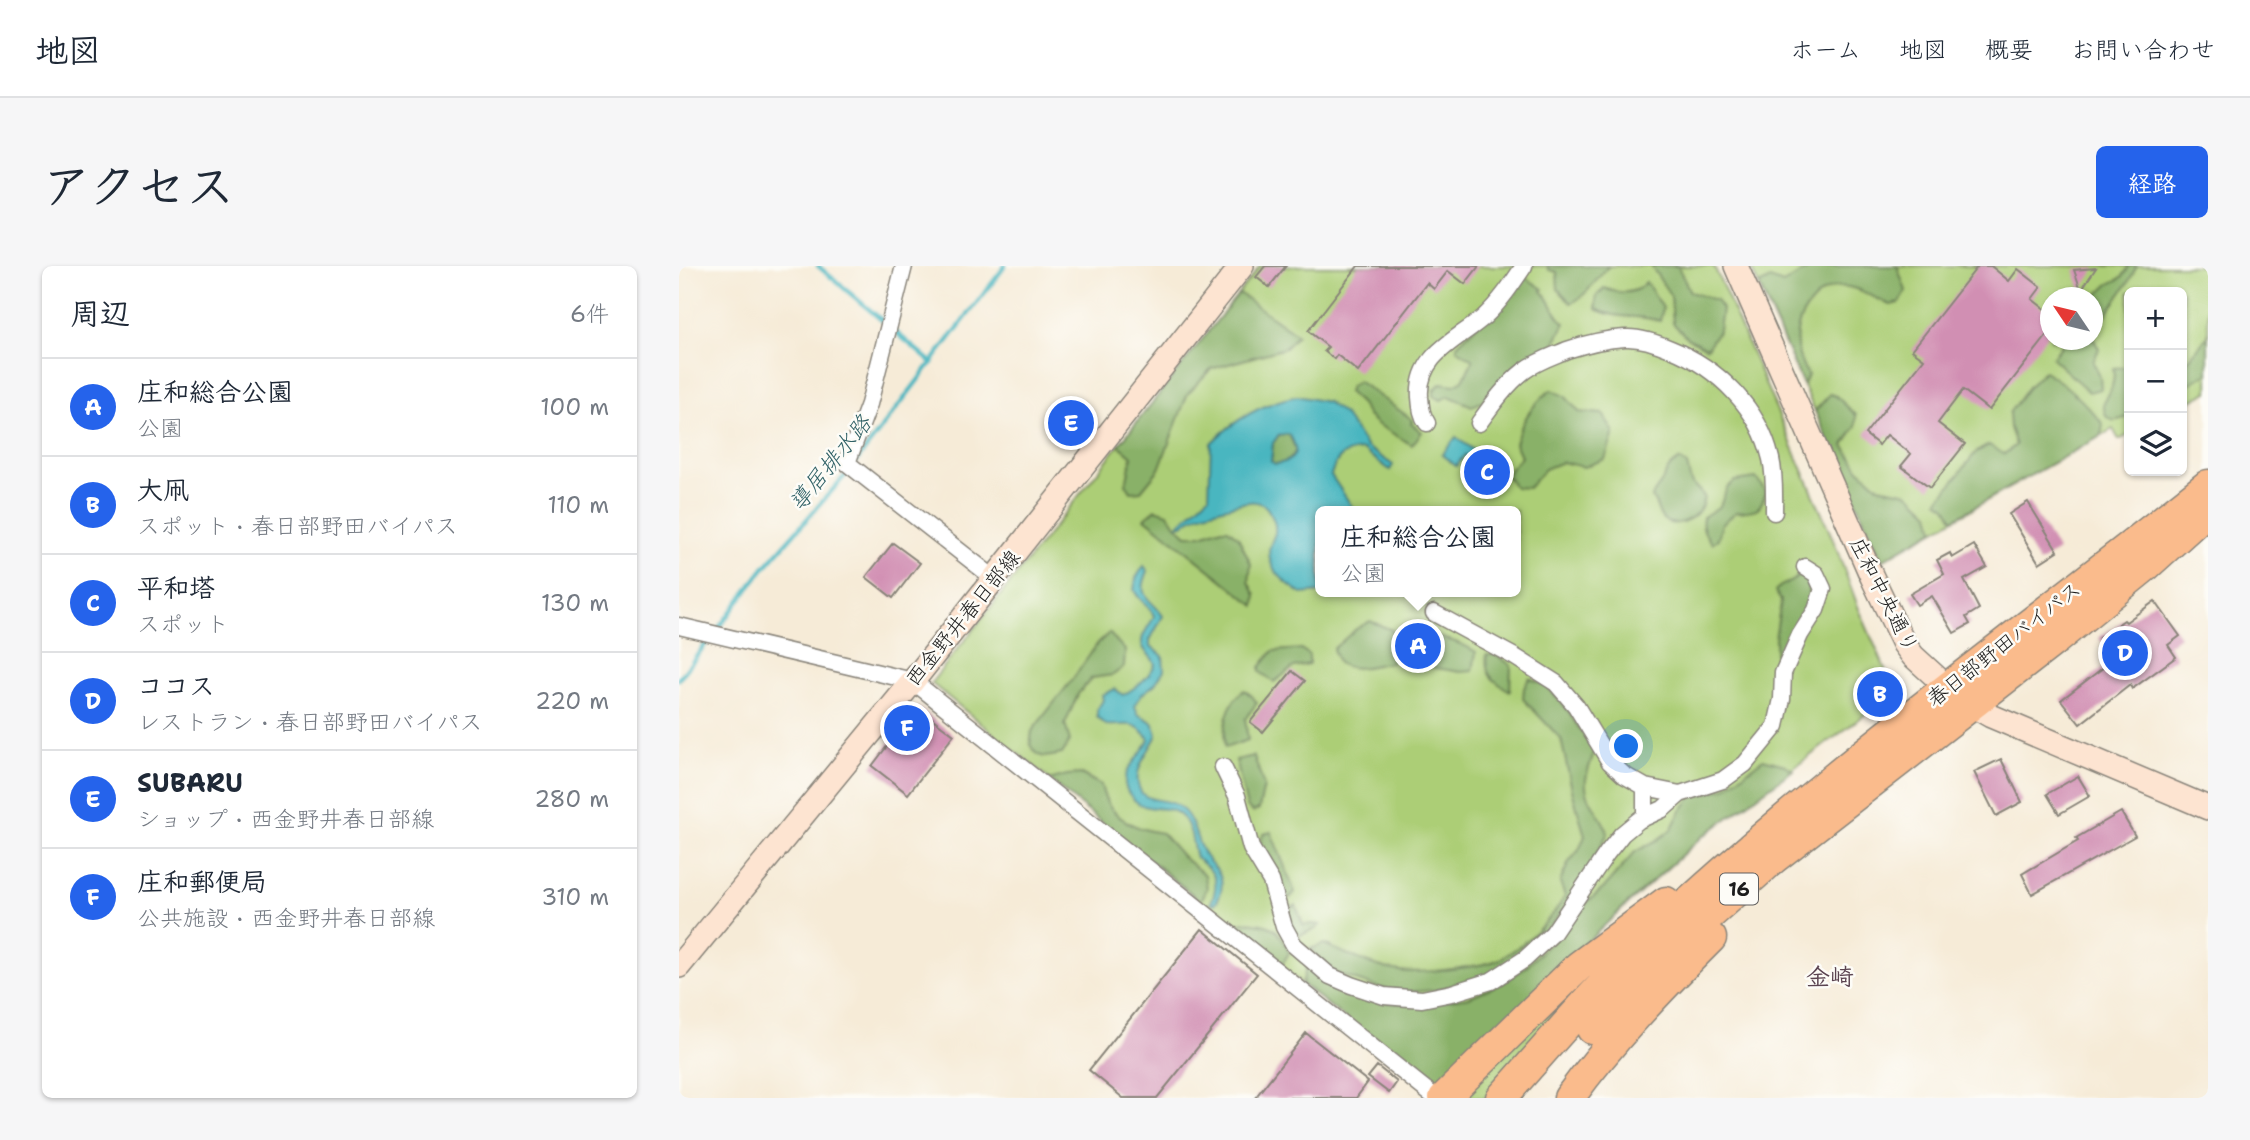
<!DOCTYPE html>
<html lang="ja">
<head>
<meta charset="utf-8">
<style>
	:root { --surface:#fff; --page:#f6f6f7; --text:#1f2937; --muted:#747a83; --line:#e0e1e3; --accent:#2563eb }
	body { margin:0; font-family:"Shantell Sans","Klee One",sans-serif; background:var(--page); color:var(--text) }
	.controls { position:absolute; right:21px; top:21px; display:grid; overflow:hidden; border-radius:10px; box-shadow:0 2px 5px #0004 }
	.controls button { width:63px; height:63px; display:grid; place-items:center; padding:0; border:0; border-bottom:2px solid var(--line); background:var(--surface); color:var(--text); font:35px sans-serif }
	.compass { position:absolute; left:1361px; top:21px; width:63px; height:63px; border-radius:50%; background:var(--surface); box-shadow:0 2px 5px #0004; rotate:305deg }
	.you { position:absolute; left:948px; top:481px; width:24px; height:24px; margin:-18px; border:5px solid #fff; border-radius:50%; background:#1a73e8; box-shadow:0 0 0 10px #1a73e833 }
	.badge { display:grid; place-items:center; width:46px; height:46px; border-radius:50%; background:var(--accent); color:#fff; font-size:23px; font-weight:700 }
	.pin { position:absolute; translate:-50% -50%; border:4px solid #fff; box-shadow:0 2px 7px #0006 }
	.popup { position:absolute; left:636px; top:240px; width:206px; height:91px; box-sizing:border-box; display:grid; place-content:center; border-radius:10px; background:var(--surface); filter:drop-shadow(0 2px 5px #0005); font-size:23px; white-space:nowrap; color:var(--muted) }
	.popup b { font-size:26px; color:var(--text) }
	.popup::after { content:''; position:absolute; left:50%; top:100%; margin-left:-14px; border:14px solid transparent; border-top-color:var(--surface) }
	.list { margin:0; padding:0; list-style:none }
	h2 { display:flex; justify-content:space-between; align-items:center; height:91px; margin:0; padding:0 28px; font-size:30px }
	h2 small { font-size:23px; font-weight:400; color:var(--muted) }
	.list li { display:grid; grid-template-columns:46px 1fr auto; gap:21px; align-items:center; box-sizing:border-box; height:98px; padding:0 28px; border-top:2px solid var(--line) }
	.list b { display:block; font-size:26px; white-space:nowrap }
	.list p { margin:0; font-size:23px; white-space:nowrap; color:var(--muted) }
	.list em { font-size:23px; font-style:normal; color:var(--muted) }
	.icon { flex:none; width:38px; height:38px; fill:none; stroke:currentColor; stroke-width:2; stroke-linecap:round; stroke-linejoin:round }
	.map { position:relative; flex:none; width:1529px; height:832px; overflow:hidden; border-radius:10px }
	header { display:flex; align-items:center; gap:42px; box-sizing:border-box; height:98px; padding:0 35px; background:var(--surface); border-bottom:2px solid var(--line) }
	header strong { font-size:33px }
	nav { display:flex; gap:38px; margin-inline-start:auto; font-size:24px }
	.intro { display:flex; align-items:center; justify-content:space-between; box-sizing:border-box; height:168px; padding:0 42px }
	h1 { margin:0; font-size:49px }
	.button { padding:18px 32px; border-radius:10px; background:var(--accent); color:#fff; font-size:24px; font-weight:700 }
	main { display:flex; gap:42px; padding:0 42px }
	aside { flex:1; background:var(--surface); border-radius:10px; box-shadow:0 2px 5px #0004 }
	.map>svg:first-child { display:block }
</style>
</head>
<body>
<header>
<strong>地図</strong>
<nav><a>ホーム</a><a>地図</a><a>概要</a><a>お問い合わせ</a></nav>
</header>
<div class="intro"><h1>アクセス</h1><a class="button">経路</a></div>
<main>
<aside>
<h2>周辺<small>6件</small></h2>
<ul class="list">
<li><span class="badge">A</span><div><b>庄和総合公園</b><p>公園</p></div><em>100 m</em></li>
<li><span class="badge">B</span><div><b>大凧</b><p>スポット · 春日部野田バイパス</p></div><em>110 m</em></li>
<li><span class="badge">C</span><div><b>平和塔</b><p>スポット</p></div><em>130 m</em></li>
<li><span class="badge">D</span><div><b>ココス</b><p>レストラン · 春日部野田バイパス</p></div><em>220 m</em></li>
<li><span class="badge">E</span><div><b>SUBARU</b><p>ショップ · 西金野井春日部線</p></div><em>280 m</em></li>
<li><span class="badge">F</span><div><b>庄和郵便局</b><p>公共施設 · 西金野井春日部線</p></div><em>310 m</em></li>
</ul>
</aside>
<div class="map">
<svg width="1529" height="832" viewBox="0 0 1529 832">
	<rect width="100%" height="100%" fill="#fdfcf7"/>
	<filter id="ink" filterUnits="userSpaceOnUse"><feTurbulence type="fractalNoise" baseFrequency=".0143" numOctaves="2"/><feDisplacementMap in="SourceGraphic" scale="14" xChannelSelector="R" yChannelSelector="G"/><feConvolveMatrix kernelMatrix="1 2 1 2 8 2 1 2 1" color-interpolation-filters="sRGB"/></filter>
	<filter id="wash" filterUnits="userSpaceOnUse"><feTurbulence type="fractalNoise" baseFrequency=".00686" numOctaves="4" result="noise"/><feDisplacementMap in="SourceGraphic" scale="28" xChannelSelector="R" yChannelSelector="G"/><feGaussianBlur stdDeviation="1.57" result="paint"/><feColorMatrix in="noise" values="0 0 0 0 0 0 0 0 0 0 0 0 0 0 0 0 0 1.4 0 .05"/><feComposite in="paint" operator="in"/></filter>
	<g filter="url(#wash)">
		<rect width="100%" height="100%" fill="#f6ebd7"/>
		<path fill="#acce76" stroke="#647549" stroke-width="2" fill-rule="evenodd" d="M581 0H1035L1153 271 1180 343 1216 426 1023 571 899 683 818 762 639 731 252 417ZM641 245H837V326H641Z
			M1071 0H1529V126L1503 140V26H1450V169L1440 174 1434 163 1203 294ZM1372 32H1414V74H1372Z
			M1007 625 839 795 806 832H780L799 808Z"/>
		<path fill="#89b167" stroke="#526642" stroke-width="2" d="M868 0H930C919 11 906 32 892 37L879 23 878 6 870 4Z
			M972 0H999L1011 26 1037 34 1043 43 1040 64 1028 82 1008 72 994 57 992 30Z
			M1134 0H1218L1227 25 1220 37 1212 39C1193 32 1178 18 1156 21 1146 23 1141 28 1134 35 1113 57 1113 84 1129 109L1124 119 1080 19 1091 13 1104 18Z
			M1450 0H1458L1449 17 1414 67C1413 50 1411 33 1426 21 1439 11 1441 18 1450 0Z
			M846 11 864 23 863 25C873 34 874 48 886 57L875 78 856 86 837 99 803 136 793 140 770 130 762 134 755 130V124L762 117 775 119 784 114 794 94 779 84 778 79Z
			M967 16 984 42 981 55C960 48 937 54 917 43V31L925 22C940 28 956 29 967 16Z
			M560 27 618 69 606 82 532 103 509 127 480 203 462 225 452 226 447 218 453 190 440 179Z
			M1529 70V107L1503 122V101Z
			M1414 72 1420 83 1414 96 1421 111 1422 123 1410 126 1373 92 1387 74Z
			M1448 101 1450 102V151L1435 155 1427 150 1424 139C1431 126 1437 116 1434 102Z
			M1365 105C1389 119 1406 137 1424 158L1422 170 1274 253 1267 241 1259 235 1297 186 1310 179 1325 188 1337 179 1331 162 1330 147 1349 121Z
			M679 115 734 154 732 158 743 166 733 179 698 158 689 150 682 138 669 126 671 121Z
			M872 124 886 130 900 146 924 148 935 167 926 193 905 201 883 196 866 203 849 222 836 221 827 210C831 202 837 198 842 190L836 177C843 155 853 138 872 124Z
			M1151 128 1157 130 1177 149V160L1165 179 1179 202 1200 221 1230 227 1251 247 1255 264 1203 294 1136 145Z
			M610 168 617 184C612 195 608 197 596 198L592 196 594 177 599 170Z
			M1000 194 1008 199 1012 216 1025 230C1024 234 1024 238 1022 241 1015 254 994 264 983 252 978 246 979 239 973 232 975 224 978 224 982 217 989 205 987 202 1000 194Z
			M1077 212 1087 225C1081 247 1077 244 1057 246L1043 258 1039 273 1033 277C1026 268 1022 262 1024 251L1041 240 1048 222 1056 215Z
			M477 243 489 247 497 259 508 269H523L539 263H549L559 271 572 298 570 316 577 329 576 340 466 252Z
			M1119 310 1126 312C1139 343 1115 368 1101 395L1096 391V372L1102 335 1096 325C1102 317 1112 318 1119 310Z
			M691 355 713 364 715 377 712 397C693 398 677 407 659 397L654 383 677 363Z
			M430 367 446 384 445 401 434 409 413 412 399 428 386 458 391 475 383 488C367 491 361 495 351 479L353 465 396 410 419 377Z
			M741 368C761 371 780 375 797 386L794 405 781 406 727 397 725 384 733 372Z
			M622 383 630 389V398L615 401 595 416 581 406V401L594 385Z
			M808 389H817L832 399 831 425C814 415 805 409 808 389Z
			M850 412 868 420 884 438 915 485C913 495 908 504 907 514 904 532 924 550 929 567L893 633 857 677 815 707 757 724 729 726 701 722 656 707 631 683 645 678C670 689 694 701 721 705 739 708 805 701 821 693 844 680 874 653 886 630L881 616 890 596 900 584 906 570 894 528 882 473 844 433 845 422Z
			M565 424 573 430 578 437 566 453 569 474 546 482C543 462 548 437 565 424Z
			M575 490 585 520 580 543 574 546 568 541 557 494Z
			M1084 493 1106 499 1114 504 1023 571 950 636 755 823 623 718 627 702H634L679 730 712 737 743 738 790 731 825 716 845 702 885 664 908 636 925 622 956 586 978 574 992 564 1001 546 1013 531 1046 522Z
			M402 508 422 519C428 550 454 563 483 567L505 592 526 609 528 622 522 635 370 514 388 509Z
			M592 566 616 626 611 632 606 630 580 580 584 568Z
			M617 639 624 659 635 658 641 659 637 663 619 670 611 664 606 644Z
			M565 656C591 657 601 661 610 687L602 700 553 660Z"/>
		<path fill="#48b6c0" stroke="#32696e" stroke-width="2" fill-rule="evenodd" d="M618 130 648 136 665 149 688 181 714 199 711 204 684 184C665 185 657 191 652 209L676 245H641V326L623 328C611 320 594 308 591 293 588 282 593 277 596 267 597 260 595 253 591 247 583 229 563 237 548 241 533 245 515 248 504 259H499L530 230 532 177C557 152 584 137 618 130ZM610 168C622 186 616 196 596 198L592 195 594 177 599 170Z
			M777 171 799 188 794 194 786 189 777 200 763 189Z
			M465 300 469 305C457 333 471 330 484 350L471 374V379L484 390 485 404 476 418 462 429 456 440 459 448C471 455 475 454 478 469 470 486 452 504 461 524 467 537 488 532 499 540 518 553 515 575 527 591 532 599 540 603 542 613 544 622 541 631 536 638L532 637C541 614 537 606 517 592 513 579 514 563 504 552 494 540 482 544 469 541 456 539 442 523 447 509 452 495 465 486 470 473 456 452 446 461 427 459L418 451V444L424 434 423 429 436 423 444 429C458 421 468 413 476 399 474 390 467 388 464 381 459 371 472 359 475 350 470 339 460 335 455 324L457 312Z"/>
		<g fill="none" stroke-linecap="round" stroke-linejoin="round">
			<path stroke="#48b6c0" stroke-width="4.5" d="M139 0 205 56
				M212 62 253 97
				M176 197 326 0
				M38 364 85 302 171 204
				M0 413 32 371"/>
		</g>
		<g id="blocks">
			<path fill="#d18fb3" d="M586 0H607L590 21 577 11Z
				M679 0H800L786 18 769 5 755 23 748 17 679 106 658 89 655 93 645 85 649 81 629 65Z
				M1299 0H1312L1330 15 1339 3 1362 21 1353 33 1371 47V66L1310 144 1284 124 1259 157 1286 178 1251 222 1222 200 1232 188 1208 169 1200 179 1186 168 1245 93 1233 84Z
				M1417 2 1402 24 1395 4Z
				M1349 236 1379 285 1360 297 1330 248Z
				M214 277 241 297 214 332 187 311Z
				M1295 279 1308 301 1285 314 1300 343 1287 351 1291 358 1275 367 1253 330 1238 339 1231 328 1265 308 1258 294 1271 287 1273 292Z
				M1476 335 1501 370 1489 379 1497 391 1453 423 1451 419 1401 458 1382 434 1430 397 1422 387 1428 382 1420 372 1445 354 1447 356Z
				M613 405 626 415 584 466 571 456Z
				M238 441 275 469 229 528 193 500Z
				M1322 493 1343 536 1317 550 1295 506Z
				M1399 510 1411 530 1380 548 1368 528Z
				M1442 546 1456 570 1353 628 1343 608 1399 575 1397 572Z
				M523 663 578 708 478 832H444L410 804Z
				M627 767 689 816 677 832H576Z
				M698 800 718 816 710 827 689 811Z"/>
		</g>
	</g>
	<g filter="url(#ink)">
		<use href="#blocks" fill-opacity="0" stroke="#89847a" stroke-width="2"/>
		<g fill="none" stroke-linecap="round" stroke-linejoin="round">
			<defs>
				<path id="street" d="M225 0 190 138 168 197 316 313
					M748 157C742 148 742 141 741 131 738 88 779 74 805 51 821 36 833 18 845 0
					M800 157C813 139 827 119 845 105 858 95 874 90 888 84 906 78 927 73 946 72 961 71 978 77 992 83 1039 102 1080 142 1092 193 1096 210 1095 228 1095 246
					M755 347 836 391 877 417 897 440 931 496 945 509 966 521
					M0 360 234 415 757 832
					M544 501 558 530 572 582 592 615 605 661 615 679 651 710 672 719 705 730 743 733 773 727 812 715 846 693 874 667 928 587 943 568 960 554 984 543 1001 528 966 521V551
					M1001 528 1044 514 1066 498 1097 460 1103 433 1104 407 1121 369 1137 344 1144 323 1137 308 1126 301"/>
				<path id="secondary" d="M1057 0 1193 311 1225 378 1234 390 1268 421 1293 439 1312 450 1529 542
					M0 700 234 415 563 0"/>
				<path id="highway" d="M913 763 962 710 1094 593 1376 374 1467 300 1529 244
					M765 832 900 700 987 636
					M822 832C863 787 903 738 947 695 1127 521 1333 375 1529 219
					M890 832C932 774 982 722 1032 672"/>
			</defs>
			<use href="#street" stroke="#89847a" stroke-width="19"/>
			<use href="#secondary" stroke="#89847a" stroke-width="26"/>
			<use href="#highway" stroke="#89847a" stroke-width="33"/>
			<use href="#street" stroke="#fff" stroke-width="16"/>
			<use href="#secondary" stroke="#fde4d1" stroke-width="23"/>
			<use href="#highway" stroke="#fabb8c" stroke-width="30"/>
		</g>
	</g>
	<g text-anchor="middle" stroke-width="5" stroke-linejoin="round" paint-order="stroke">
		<rect fill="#fdfcf7" stroke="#605f5e" stroke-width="2" x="1041" y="607.5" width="38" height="31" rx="5"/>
		<g font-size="19" font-weight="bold" fill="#1c1c1c">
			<text x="1060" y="630">16</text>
		</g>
		<g font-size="21" fill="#1c1c1c" stroke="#fdfcf7">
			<text transform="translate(1205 329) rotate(63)" y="7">庄和中央通り</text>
			<text transform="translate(284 352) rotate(-51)" y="7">西金野井春日部線</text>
			<text transform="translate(1325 378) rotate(-38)" y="7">春日部野田バイパス</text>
		</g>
		<g font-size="23" font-style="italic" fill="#306166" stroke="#fdfcf7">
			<text transform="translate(151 197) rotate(-51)" y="8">導居排水路</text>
		</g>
		<g font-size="24" font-weight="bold" fill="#5b4451" stroke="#fdfcf7">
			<text x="1151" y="719">金崎</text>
		</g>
	</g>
</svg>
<div class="controls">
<button>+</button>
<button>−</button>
<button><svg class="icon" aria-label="layers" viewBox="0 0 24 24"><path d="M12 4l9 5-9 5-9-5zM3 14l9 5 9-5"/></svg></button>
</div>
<svg class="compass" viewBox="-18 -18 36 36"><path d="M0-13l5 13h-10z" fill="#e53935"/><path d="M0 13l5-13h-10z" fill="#747a83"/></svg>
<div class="you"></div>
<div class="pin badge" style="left:739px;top:380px">A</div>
<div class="popup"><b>庄和総合公園</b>公園</div>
<div class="pin badge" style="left:1201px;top:428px">B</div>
<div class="pin badge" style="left:808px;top:206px">C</div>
<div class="pin badge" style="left:1446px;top:387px">D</div>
<div class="pin badge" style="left:392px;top:157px">E</div>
<div class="pin badge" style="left:228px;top:462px">F</div>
</div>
</main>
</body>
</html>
